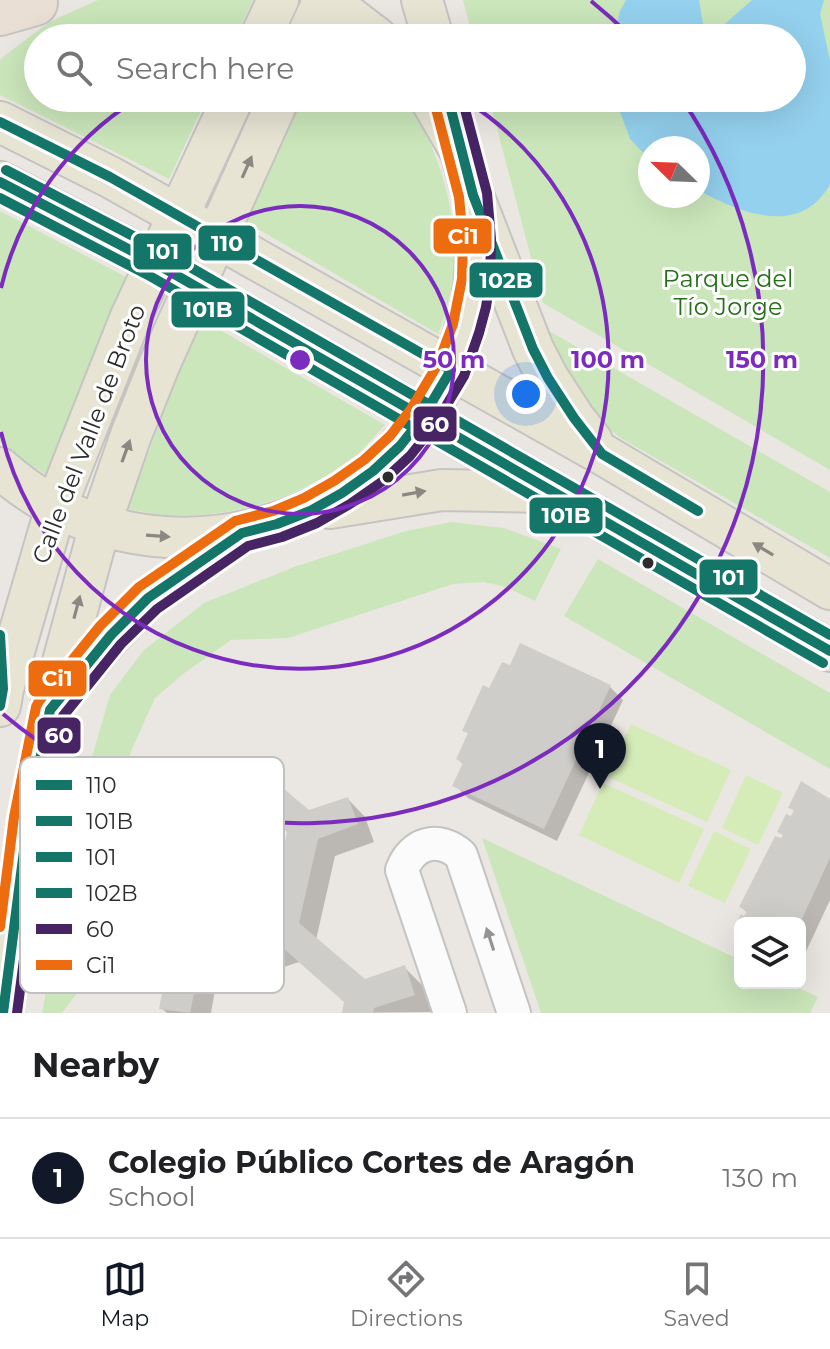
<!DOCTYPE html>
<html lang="en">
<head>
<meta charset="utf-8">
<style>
	:root { --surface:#fff; --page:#f2f2f2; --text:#202124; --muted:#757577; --line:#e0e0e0; --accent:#111827 }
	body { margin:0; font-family:Montserrat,sans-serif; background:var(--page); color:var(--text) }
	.controls { position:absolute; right:24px; bottom:24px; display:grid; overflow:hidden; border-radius:12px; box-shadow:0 8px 32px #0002 }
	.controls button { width:72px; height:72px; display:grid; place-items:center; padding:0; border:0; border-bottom:2px solid var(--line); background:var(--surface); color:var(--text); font:40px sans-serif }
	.compass { position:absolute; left:638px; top:136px; width:72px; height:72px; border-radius:50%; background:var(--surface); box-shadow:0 8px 32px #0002; rotate:293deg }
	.you { position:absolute; left:526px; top:394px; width:28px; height:28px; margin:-20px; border:6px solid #fff; border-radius:50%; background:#1a73e8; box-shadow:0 0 0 12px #1a73e833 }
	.badge { display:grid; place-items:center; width:52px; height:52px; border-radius:50%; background:var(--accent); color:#fff; font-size:26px; font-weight:700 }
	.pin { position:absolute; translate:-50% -66px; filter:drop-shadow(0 2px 4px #0008) }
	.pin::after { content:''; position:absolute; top:42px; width:28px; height:24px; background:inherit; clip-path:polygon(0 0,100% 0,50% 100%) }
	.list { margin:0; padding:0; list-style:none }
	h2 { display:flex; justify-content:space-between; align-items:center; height:104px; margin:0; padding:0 32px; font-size:34px }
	h2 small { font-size:26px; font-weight:400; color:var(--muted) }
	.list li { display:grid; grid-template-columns:52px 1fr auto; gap:24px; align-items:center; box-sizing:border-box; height:120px; padding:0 32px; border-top:2px solid var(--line) }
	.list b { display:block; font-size:30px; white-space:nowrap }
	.list p { margin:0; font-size:26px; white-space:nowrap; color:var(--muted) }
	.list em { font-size:26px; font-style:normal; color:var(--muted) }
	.icon { flex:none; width:44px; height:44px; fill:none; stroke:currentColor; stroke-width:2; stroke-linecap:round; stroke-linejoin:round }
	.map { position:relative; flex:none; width:830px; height:1013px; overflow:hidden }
	.search { position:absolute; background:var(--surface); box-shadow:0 8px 32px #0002; left:24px; right:24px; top:24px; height:88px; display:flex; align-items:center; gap:20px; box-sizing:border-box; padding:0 28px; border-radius:44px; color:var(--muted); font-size:30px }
	.sheet { height:224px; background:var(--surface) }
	nav { display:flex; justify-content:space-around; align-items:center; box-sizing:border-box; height:112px; border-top:2px solid var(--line); background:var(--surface); font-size:22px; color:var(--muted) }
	nav a { display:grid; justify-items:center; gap:4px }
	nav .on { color:var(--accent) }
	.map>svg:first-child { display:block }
</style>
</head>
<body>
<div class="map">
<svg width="830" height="1013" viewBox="0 0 830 1013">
	<rect width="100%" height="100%" fill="#eae7e2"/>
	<path fill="#cae6ba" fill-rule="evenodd" d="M98 0H253L235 38H38V98H207L169 179 0 95V60L4 56 51 21Z
		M463 0H830V470L543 303 489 98H792V38H473ZM650 148H698V196H650Z
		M302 98H406C450 167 471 256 438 334L246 222Z
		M0 211 128 278 50 477 27 463 0 441Z
		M201 319 385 425C375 435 366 447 355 456 301 498 233 519 165 515 153 514 140 511 128 509L167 402Z
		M549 331 830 492V558L619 437C611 430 602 423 594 416 572 394 559 359 549 331Z
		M451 522 504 528 561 549 535 601 506 587 484 582 453 584 288 638 231 640 183 674 155 698 132 749 101 835 74 829 78 805 110 695 143 651 204 603 297 566 406 531Z
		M598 559 830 693V769L564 616Z
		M482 838 740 960V983H788L818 997 810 1013H541Z
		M73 849 100 855 78 992 62 1013H42Z"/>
	<path fill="#d5ebb8" d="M631 724 731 770 707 822 606 776Z
		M746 775 783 793 758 845 722 828Z
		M603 783 704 829 679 883 579 835Z
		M714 831 751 849 725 903 688 886Z"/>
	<path fill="#94d1ee" d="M626 0H699L705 35 710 37 752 0H824L820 14 830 61V184C801 238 740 213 698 190V148H650V160L630 139 615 98H792V38H614L620 11Z"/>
	<path fill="#0003" d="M610 687 623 700 557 841 468 798 455 785 464 765 458 759 470 735 465 730 490 691Z
		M348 799 365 817 374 842 335 856 316 940 364 981 405 968 422 985 431 1012 344 1013 346 1003 299 962 215 990 211 1013H167L161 1008 188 946 271 916 308 812Z
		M830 801V900L803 958 800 957V923H741L748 913 741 907 784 836 779 831 792 818 795 812 791 807Z"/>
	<path fill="#cfcdc9" d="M520 643 611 685 544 829 452 786 463 763 456 759 468 733 462 731 483 685 489 688 502 662 510 665Z
		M801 781 830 799V858L800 923H740L737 922 741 914 744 916 747 911 739 907 775 836 781 838 783 835 777 832 786 814 791 816 794 810 788 808Z
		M277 783 309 810 348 797 358 824 318 839 299 923 365 979 405 965 415 995 374 1008 373 1013H342L344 1002 280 945 198 973 190 1013 159 1009 167 967 135 939 155 915 188 944 270 915 287 832 256 804Z"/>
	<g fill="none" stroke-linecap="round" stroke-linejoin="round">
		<defs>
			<path id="minor" d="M450 1013 402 870C412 843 438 835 461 855L514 1013"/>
			<path id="major" d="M321 0 347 15 377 38
				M422 0 433 38
				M260 38 278 0
				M306 38 324 0
				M430 98 461 152 473 195 533 349 548 378 574 418 592 441
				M0 122 110 177 602 454 830 589
				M0 182 155 263 830 651
				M0 468C141 595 375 540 451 368 478 308 479 258 473 195
				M330 508 442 490 548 492
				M60 697 111 635 148 598 239 535
				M0 706 3 689 56 507 73 463 130 319 233 98
				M3 1013 28 820 50 710 100 525 131 435 160 363 279 98"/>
			<path id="highway" d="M0 13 35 3"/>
		</defs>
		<use href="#minor" stroke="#c4c3c3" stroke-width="36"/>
		<use href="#major" stroke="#c6c4c2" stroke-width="44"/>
		<use href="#highway" stroke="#c6c4c2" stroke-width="48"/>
		<use href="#minor" stroke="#fcfbfb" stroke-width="32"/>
		<use href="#major" stroke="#e7e4d4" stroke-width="40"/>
		<use href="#highway" stroke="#eadfd4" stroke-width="44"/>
		<defs>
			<path id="bus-1" d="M0 122 110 177 451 370
				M0 635 3 689 0 706
				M3 1013 28 820 50 710 111 635 148 598 242 533 277 524 310 511 342 493 373 471 400 446 423 417 451 370"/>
			<path id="bus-2" d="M0 198 148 275 823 663"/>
			<path id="bus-3" d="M6 170 162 251 830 635"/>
			<path id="bus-4" d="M448 98 473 195 533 349 548 378 574 418 602 454 698 511
				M0 182 155 263 830 651"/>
			<path id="bus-5" d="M17 1013 42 822 63 716 121 644 157 609 248 546 282 537 317 523 350 504 383 481 410 456 434 426 464 376 479 333 486 307 490 280 491 239 487 193 462 98"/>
			<path id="bus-6" d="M0 927 14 817 36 707 39 701 100 626 139 587 235 521 273 511 304 498 334 481 364 460 390 436 411 409 438 364 453 324 462 279 463 239 459 197 434 101"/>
		</defs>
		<use href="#bus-1" stroke="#fff" stroke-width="16"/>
		<use href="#bus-2" stroke="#fff" stroke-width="16"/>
		<use href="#bus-3" stroke="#fff" stroke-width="16"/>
		<use href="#bus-4" stroke="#fff" stroke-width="16"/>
		<use href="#bus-5" stroke="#fff" stroke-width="16"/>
		<use href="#bus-6" stroke="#fff" stroke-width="16"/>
		<use href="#bus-1" stroke="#147668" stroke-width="10"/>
		<use href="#bus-2" stroke="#147668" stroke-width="10"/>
		<use href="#bus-3" stroke="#147668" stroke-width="10"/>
		<use href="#bus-4" stroke="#147668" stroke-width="10"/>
		<use href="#bus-5" stroke="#472565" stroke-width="10"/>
		<use href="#bus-6" stroke="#ed6c10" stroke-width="10"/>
	</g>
	<defs><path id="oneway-solid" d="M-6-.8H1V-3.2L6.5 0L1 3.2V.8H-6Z" transform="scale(2)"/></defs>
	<g fill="#8a8880">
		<use href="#oneway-solid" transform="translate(247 167) rotate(-66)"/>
		<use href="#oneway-solid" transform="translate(126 451) rotate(-70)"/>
		<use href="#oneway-solid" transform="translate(414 493) rotate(-10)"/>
		<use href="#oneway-solid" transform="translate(158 536) rotate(4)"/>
		<use href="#oneway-solid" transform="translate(763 549) rotate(-149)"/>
		<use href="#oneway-solid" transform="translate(77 607) rotate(-75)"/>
	</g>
	<use fill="#949494" href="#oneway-solid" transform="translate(490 939) rotate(-108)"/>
	<g fill="none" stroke="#7b2cbf" stroke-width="4">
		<circle cx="300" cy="360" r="154"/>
		<path d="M1 288A308 308 0 0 1 137 99M463 99A308 308 0 1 1 1 432"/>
		<path d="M591 1A462 462 0 0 1 630 36M681 98A462 462 0 0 1 3 714"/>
	</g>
	<g fill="#2c2c2c" stroke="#fff" stroke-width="3">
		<circle cx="388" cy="477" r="7"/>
		<circle cx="648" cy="563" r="7"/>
	</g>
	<g text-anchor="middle" stroke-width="6" stroke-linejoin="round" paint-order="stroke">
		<g font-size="24" fill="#256e18" stroke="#fff">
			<text x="728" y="287">Parque del<tspan x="728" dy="28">Tío Jorge</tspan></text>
		</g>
		<g font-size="24" fill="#2c2c2c" stroke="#fff">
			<text transform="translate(89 434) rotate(-69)" y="8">Calle del Valle de Broto</text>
		</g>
	</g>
	<rect x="20" y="757" width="264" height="236" rx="12" fill="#fff" stroke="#c0c0c0" stroke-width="2"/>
	<rect x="36" y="780" width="36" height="10" fill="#147668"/>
	<rect x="36" y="816" width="36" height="10" fill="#147668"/>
	<rect x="36" y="852" width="36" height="10" fill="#147668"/>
	<rect x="36" y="888" width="36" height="10" fill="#147668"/>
	<rect x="36" y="924" width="36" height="10" fill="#472565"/>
	<rect x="36" y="960" width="36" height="10" fill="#ed6c10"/>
	<g font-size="22" fill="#2c2c2c">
		<text x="86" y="793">110</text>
		<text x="86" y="829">101B</text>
		<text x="86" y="865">101</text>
		<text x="86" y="901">102B</text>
		<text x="86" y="937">60</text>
		<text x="86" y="973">Ci1</text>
	</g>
	<circle cx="300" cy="360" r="12" fill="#7b2cbf" stroke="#fff" stroke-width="4"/>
	<g font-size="24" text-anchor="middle" font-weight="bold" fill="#7b2cbf" stroke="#fff" stroke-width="6" stroke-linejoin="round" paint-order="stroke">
		<text x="454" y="368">50 m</text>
		<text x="608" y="368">100 m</text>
		<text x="762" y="368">150 m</text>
	</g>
	<g stroke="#fff" stroke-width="3">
		<rect x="432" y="217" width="61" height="38" rx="8" fill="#ed6c10"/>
		<rect x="197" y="224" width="60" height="38" rx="8" fill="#147668"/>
		<rect x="132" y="232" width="61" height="39" rx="8" fill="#147668"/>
		<rect x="468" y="261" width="76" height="38" rx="8" fill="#147668"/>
		<rect x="170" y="290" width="76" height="39" rx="8" fill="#147668"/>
		<rect x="412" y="405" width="46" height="38" rx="8" fill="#472565"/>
		<rect x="528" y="496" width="76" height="39" rx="8" fill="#147668"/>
		<rect x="698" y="558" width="61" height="38" rx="8" fill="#147668"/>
		<rect x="27" y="659" width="61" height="39" rx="8" fill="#ed6c10"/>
		<rect x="36" y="716" width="46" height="39" rx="8" fill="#472565"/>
	</g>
	<g font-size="22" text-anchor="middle" font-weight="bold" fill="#fff">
		<text x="463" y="244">Ci1</text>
		<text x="227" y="251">110</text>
		<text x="163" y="259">101</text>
		<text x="506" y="288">102B</text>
		<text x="208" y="317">101B</text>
		<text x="435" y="432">60</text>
		<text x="566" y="523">101B</text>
		<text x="729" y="585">101</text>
		<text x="57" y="686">Ci1</text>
		<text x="59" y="743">60</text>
	</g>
</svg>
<div class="controls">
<button><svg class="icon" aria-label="layers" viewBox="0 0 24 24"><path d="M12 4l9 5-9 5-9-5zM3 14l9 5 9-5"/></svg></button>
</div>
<svg class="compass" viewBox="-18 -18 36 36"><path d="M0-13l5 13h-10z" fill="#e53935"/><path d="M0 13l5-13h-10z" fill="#757577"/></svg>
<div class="you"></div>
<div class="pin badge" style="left:600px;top:789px">1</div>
<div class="search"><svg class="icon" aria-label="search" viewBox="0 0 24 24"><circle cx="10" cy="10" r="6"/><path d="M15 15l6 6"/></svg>Search here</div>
</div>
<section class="sheet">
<h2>Nearby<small></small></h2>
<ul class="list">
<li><span class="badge">1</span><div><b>Colegio Público Cortes de Aragón</b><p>School</p></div><em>130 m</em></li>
</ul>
</section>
<nav>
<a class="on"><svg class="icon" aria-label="map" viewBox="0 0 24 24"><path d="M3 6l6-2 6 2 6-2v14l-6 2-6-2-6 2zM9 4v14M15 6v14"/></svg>Map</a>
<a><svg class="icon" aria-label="directions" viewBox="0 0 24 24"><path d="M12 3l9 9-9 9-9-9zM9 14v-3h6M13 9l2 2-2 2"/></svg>Directions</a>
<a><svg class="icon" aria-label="saved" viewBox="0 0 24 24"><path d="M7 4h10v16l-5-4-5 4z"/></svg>Saved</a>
</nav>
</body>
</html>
